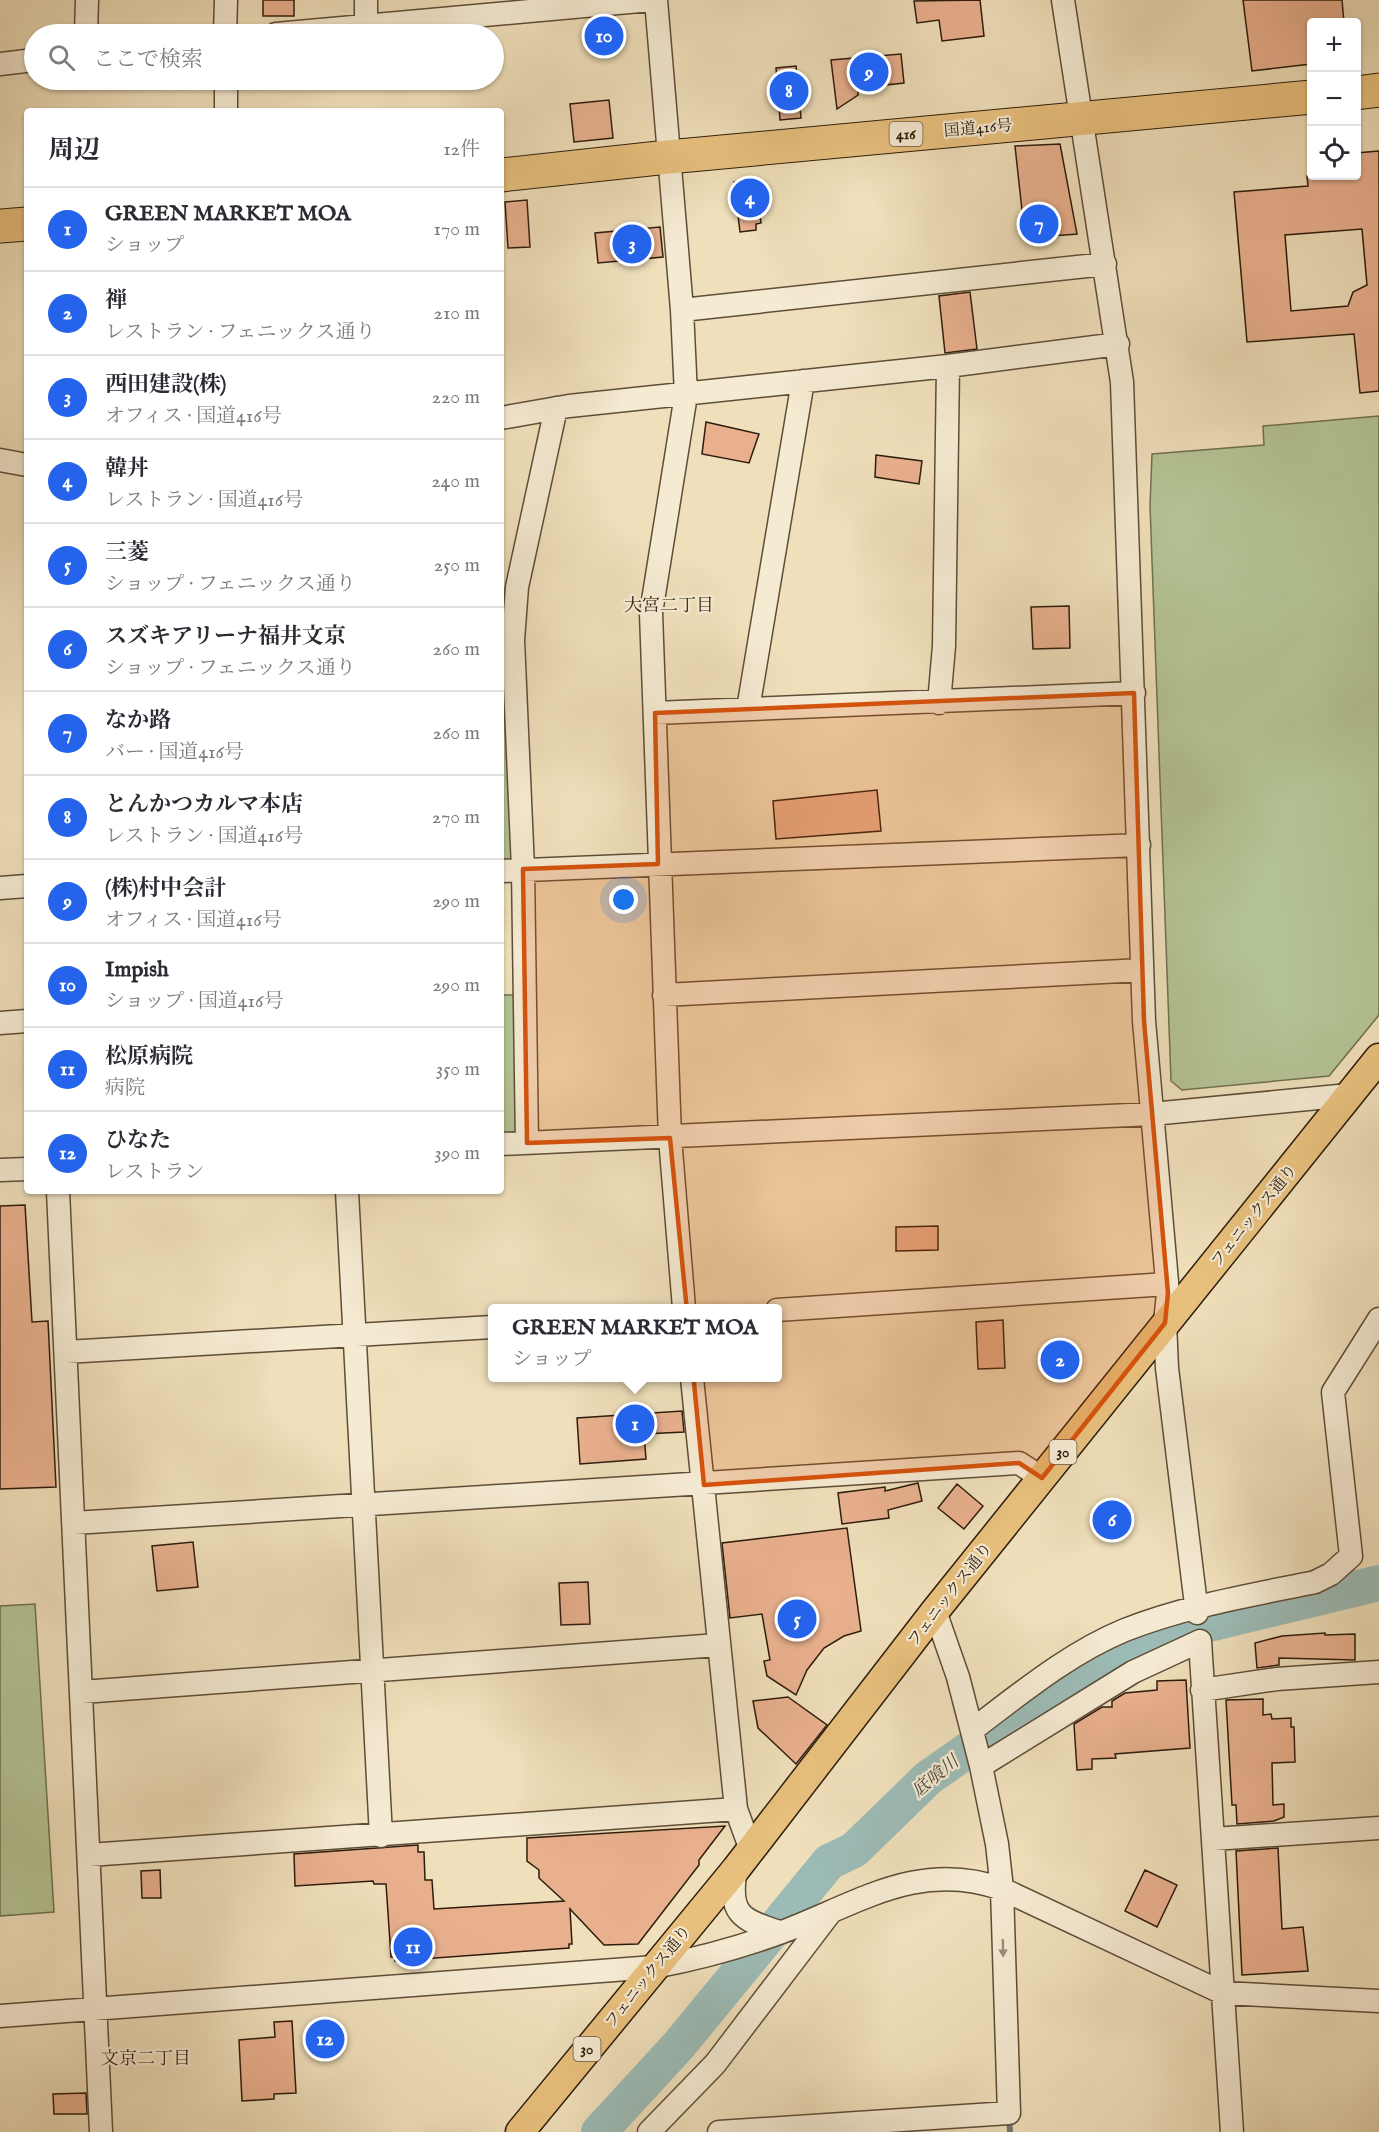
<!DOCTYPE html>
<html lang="ja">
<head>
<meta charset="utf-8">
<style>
	:root { --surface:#fff; --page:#f7f7f7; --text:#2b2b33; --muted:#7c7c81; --line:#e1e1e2; --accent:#2563eb }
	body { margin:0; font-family:"IM FELL English","Noto Serif JP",serif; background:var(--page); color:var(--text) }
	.controls { position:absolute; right:18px; top:18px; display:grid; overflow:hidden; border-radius:6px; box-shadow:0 2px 4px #0004 }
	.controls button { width:54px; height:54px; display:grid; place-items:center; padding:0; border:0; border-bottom:2px solid var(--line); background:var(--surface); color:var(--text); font:30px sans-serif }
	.you { position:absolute; left:624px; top:900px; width:21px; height:21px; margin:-15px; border:4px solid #fff; border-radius:50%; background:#1a73e8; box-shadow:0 0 0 9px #1a73e833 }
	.badge { display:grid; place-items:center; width:39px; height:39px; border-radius:50%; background:var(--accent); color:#fff; font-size:20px; font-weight:700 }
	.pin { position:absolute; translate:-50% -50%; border:3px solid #fff; box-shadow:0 2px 6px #0006 }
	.popup { position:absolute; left:488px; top:1304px; width:294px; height:78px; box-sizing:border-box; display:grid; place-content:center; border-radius:6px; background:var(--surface); filter:drop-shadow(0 2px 4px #0005); font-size:20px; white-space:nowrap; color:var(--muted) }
	.popup b { font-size:22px; color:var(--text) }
	.popup::after { content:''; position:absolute; left:50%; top:100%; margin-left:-12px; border:12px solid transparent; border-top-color:var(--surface) }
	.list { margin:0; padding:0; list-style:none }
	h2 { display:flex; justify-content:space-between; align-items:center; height:78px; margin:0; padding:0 24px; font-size:26px }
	h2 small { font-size:20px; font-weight:400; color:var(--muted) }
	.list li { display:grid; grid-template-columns:39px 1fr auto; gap:18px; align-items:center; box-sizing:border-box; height:84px; padding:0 24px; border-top:2px solid var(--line) }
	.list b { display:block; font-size:22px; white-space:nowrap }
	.list p { margin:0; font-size:20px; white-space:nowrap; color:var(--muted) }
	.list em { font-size:20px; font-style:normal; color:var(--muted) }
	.icon { flex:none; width:33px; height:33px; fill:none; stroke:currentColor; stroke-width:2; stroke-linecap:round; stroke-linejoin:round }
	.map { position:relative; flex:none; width:1379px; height:2132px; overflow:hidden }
	.search { position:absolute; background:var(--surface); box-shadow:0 2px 4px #0004; left:24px; top:24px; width:480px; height:66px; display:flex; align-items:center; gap:15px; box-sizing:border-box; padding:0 21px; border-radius:33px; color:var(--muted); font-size:22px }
	.panel { position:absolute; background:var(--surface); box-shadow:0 2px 4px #0004; left:24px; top:108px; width:480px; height:1086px; border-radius:6px }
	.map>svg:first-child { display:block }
</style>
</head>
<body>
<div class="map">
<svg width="1379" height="2132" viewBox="0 0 1379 2132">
	<rect width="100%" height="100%" fill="#efdfba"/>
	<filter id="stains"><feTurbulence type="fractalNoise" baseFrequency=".00333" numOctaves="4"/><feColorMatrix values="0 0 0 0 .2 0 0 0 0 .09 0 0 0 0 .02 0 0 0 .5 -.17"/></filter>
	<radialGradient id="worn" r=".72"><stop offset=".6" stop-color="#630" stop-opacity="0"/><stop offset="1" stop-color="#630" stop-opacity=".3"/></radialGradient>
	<path fill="#b4c394" stroke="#707050" stroke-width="1.5" d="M1379 416V1015L1329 1076 1182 1090 1171 1081 1150 506 1152 454 1264 445 1263 426Z
		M517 587 520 870 501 871V589Z
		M501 995H525L527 1143 501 1144Z
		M35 1604 54 1912 0 1916V1606Z"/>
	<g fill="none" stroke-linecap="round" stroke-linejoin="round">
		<path stroke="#707b72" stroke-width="6" d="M1009 2116 1010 2132"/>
		<path stroke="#9cbbb6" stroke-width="36" d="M599 2132 679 2045 829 1862 854 1850 928 1778 1058 1687 1121 1652 1184 1630 1379 1583"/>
	</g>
	<path fill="#e9b08e" stroke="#2d1c0d" stroke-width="1.5" fill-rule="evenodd" d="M263 0H294V16H263Z
		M980 0 984 36 942 41 939 20 917 23 914 1Z
		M1243 0H1342L1344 22H1311V64L1252 71Z
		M901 54 904 83 858 88V95L837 109 831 60Z
		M796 66 801 118 780 120 776 68Z
		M609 100 613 138 574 142 570 104Z
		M1060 144 1077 234 1025 238 1015 146Z
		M1379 151V391L1360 393 1354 334 1247 342 1234 192 1308 186 1307 176H1356V153ZM1362 229 1367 285 1353 292 1348 306 1291 311 1285 235Z
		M755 179 761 223 756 224V230L740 232 734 182Z
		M527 200 530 247 508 248 505 202Z
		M660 227 663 257 598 263 595 233Z
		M970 292 977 349 945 353 939 296Z
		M706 422 759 434 749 463 702 454Z
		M876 455 922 461 919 484 875 477Z
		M1069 606 1070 648 1033 649 1031 607Z
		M877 790 881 831 776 839 773 801Z
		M25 1205 32 1322 48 1321 56 1487 0 1489V1206Z
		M938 1226V1250L896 1251V1227Z
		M1003 1320 1005 1368 978 1369 976 1322Z
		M682 1411 684 1432 644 1434 646 1459 580 1464 577 1418Z
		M918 1483 922 1501 888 1510 889 1518 842 1524 838 1493 885 1487V1491Z
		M957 1484 983 1506 964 1529 938 1508Z
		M847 1528 861 1631 844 1636 824 1648 807 1670 796 1695 767 1676 764 1661 770 1660 762 1614 730 1618 722 1543Z
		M193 1542 198 1587 157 1591 152 1546Z
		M588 1582 590 1624 561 1625 559 1583Z
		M1325 1633V1635L1355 1634V1660L1279 1658V1665L1257 1668 1255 1643 1282 1636Z
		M1186 1680 1190 1748 1115 1754 1116 1758 1092 1759V1769L1077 1770 1074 1724 1102 1707H1112V1701L1125 1693 1157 1690V1681Z
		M788 1697 827 1725 796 1764 758 1728 753 1701Z
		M1263 1699V1715L1271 1714 1272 1719 1291 1718V1727H1294L1295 1762 1272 1763 1273 1805 1284 1804V1817L1274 1821 1237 1824 1236 1805H1232L1226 1700Z
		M725 1826 699 1860V1865L638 1944 604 1945 570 1909 572 1944H569V1948L395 1961V1957H391L386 1884H374L373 1881 295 1886 294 1854 418 1845V1852H424L425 1880H432L434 1909 564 1901 539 1878V1870L527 1861V1838Z
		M1278 1848 1282 1929 1303 1927 1308 1971 1242 1975 1236 1851Z
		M160 1870 161 1898H142L141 1871Z
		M1145 1870 1177 1885 1157 1927 1125 1911Z
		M292 2021 296 2093 274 2094V2099L242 2101 239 2040 275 2037 274 2022Z
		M86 2093 87 2114H54L53 2094Z"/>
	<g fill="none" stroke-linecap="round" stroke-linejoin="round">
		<defs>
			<path id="minor" d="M656 0 682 310 686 395 651 613 670 1138 684 1308
				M1063 0 1122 382 1144 1021 1168 1293 1165 1323 1167 1368 1197 1613
				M366 26V0
				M86 34 87 0
				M225 34 226 0
				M276 34 651 0
				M0 64 34 60
				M226 80V111
				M682 310 1105 264
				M501 418 569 406 948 366 1118 344
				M0 460 27 465
				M939 703 944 646 948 366
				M748 709 803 381
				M655 713 1134 693
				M501 871 1139 845
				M0 888 27 886
				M664 995 1142 970
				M0 1023 27 1021
				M527 1143 523 869 513 640 517 587 556 408
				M501 1144 1152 1114 1349 1095
				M0 1170 27 1169
				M58 1191 101 2132
				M347 1191 381 1836
				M777 1310 1167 1284
				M66 1352 492 1327
				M692 1378 736 1809 751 1850
				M74 1523 1019 1463 1042 1478
				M1202 1690 1277 1679 1379 1672
				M82 1692 718 1645
				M972 1730C1020 1694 1069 1653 1125 1630 1186 1606 1252 1595 1315 1582L1331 1574 1351 1556 1333 1392 1379 1319
				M981 1766 1133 1672 1200 1641 1232 2132
				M1213 1839 1379 1828
				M89 1855 736 1809
				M736 1869C728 1913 740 1920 780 1932
				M0 2016 654 1967C697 1959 741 1947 782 1932 857 1904 919 1859 1002 1889L1223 1993 1379 2001
				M649 2132 715 2064 830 1913
				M719 2132 1009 2113 1002 1889 997 1844 981 1766 958 1677 935 1611"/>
			<path id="major" d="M520 2132 736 1869 935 1611 1379 1058"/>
			<path id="highway" d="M1356 93 1379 90
				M501 175 668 157 1312 97
				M0 226 27 224"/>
		</defs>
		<use href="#minor" stroke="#5e4d38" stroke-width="25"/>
		<use href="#major" stroke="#2d1c0d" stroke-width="31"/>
		<use href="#highway" stroke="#2d1c0d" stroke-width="35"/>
		<use href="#minor" stroke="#f5ead2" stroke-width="22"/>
		<use href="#major" stroke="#e8c07d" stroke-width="28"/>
		<use href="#highway" stroke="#e8c07d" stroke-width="33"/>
	</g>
	<defs><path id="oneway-solid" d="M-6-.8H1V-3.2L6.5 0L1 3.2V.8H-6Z" transform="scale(1.5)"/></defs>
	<use fill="#9b8d79" href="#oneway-solid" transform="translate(1003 1948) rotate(89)"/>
	<path fill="#d5530c" fill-opacity="0.2" stroke="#d5530c" stroke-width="4.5" stroke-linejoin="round" d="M1134 693 1144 1021 1168 1293 1165 1323 1042 1478 1019 1463 704 1485 670 1138 527 1143 523 869 658 864 655 713Z"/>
	<g text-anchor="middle" stroke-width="4.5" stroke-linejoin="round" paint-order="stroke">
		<g fill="#f5ead2" stroke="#695a48" stroke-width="1.5">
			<rect x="889.5" y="122" width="33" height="24" rx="4.5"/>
			<rect x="1049.5" y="1440" width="27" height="24" rx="4.5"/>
			<rect x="573.5" y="2037" width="27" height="24" rx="4.5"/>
		</g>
		<g font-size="15" font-weight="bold" fill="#2d1c0d">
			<text x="906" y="139">416</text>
			<text x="1063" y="1457">30</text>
			<text x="587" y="2054">30</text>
		</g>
		<g font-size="16" fill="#2d1c0d" stroke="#f5ead2">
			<text transform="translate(978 127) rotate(-5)" y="6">国道416号</text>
			<text transform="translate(1253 1215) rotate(-51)" y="6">フェニックス通り</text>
			<text transform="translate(949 1594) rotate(-52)" y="6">フェニックス通り</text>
			<text transform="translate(647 1976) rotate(-51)" y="6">フェニックス通り</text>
		</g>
		<g font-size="18" fill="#2d1c0d" stroke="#f5ead2">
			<text x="669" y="611">大宮二丁目</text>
			<text x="146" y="2064">文京二丁目</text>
		</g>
		<g font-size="18" font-style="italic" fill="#4e4c40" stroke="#f5ead2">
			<text transform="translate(935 1776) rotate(-39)" y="6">底喰川</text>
		</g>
	</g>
	<rect width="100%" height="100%" filter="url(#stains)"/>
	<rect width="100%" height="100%" fill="url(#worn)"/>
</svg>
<div class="controls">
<button>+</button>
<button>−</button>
<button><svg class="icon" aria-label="locate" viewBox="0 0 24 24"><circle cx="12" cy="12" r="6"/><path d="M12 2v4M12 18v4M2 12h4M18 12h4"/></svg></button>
</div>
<div class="you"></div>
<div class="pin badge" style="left:635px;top:1424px">1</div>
<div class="popup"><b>GREEN MARKET MOA</b>ショップ</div>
<div class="pin badge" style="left:1060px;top:1360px">2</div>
<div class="pin badge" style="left:632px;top:244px">3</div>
<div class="pin badge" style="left:750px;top:198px">4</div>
<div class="pin badge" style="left:797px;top:1619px">5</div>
<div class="pin badge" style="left:1112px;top:1520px">6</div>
<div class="pin badge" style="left:1039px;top:224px">7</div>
<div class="pin badge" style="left:789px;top:91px">8</div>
<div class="pin badge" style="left:869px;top:72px">9</div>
<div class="pin badge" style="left:604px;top:36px">10</div>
<div class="pin badge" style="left:413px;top:1947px">11</div>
<div class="pin badge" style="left:325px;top:2039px">12</div>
<div class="search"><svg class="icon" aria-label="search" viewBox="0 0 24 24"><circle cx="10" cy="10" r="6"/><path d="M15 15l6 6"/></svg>ここで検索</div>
<section class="panel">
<h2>周辺<small>12件</small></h2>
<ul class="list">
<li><span class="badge">1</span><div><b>GREEN MARKET MOA</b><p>ショップ</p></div><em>170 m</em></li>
<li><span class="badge">2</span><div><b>禅</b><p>レストラン · フェニックス通り</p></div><em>210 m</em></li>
<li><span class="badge">3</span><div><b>西田建設(株)</b><p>オフィス · 国道416号</p></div><em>220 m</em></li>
<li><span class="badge">4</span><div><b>韓丼</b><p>レストラン · 国道416号</p></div><em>240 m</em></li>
<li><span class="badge">5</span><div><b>三菱</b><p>ショップ · フェニックス通り</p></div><em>250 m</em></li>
<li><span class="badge">6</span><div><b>スズキアリーナ福井文京</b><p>ショップ · フェニックス通り</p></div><em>260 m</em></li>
<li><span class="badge">7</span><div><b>なか路</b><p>バー · 国道416号</p></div><em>260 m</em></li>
<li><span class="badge">8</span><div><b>とんかつカルマ本店</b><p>レストラン · 国道416号</p></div><em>270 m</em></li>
<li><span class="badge">9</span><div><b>(株)村中会計</b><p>オフィス · 国道416号</p></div><em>290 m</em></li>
<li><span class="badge">10</span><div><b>Impish</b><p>ショップ · 国道416号</p></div><em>290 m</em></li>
<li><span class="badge">11</span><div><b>松原病院</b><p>病院</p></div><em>350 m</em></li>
<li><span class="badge">12</span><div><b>ひなた</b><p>レストラン</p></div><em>390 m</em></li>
</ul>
</section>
</div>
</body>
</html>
